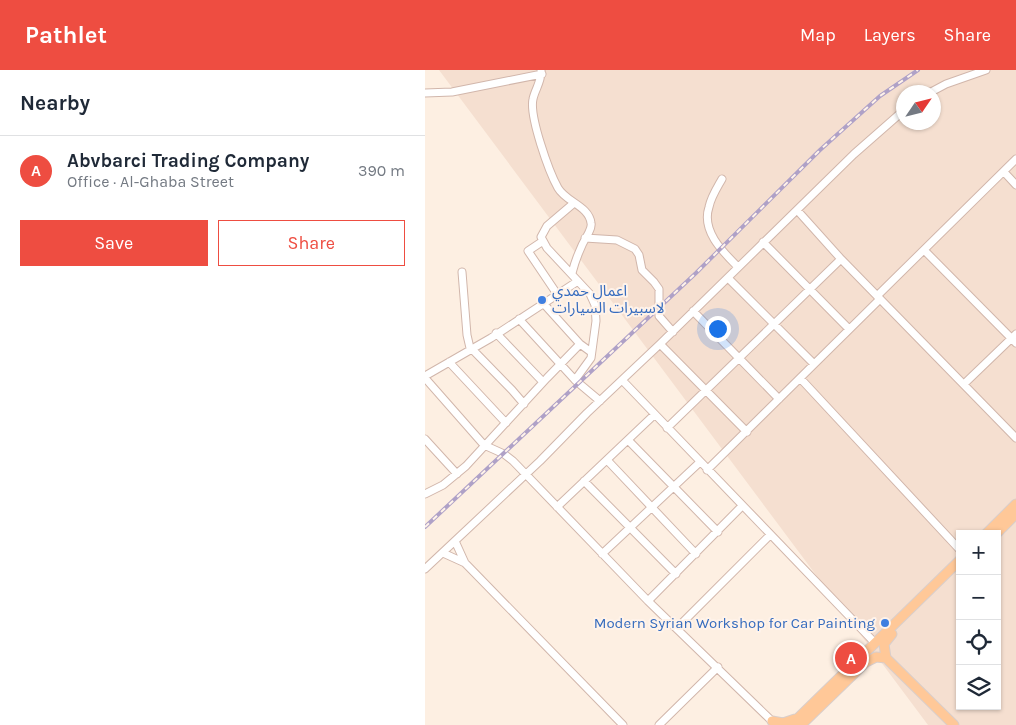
<!DOCTYPE html>
<html lang="en">
<head>
<meta charset="utf-8">
<style>
	:root { --surface:#fff; --page:#f6f6f7; --text:#1f2937; --muted:#747a83; --line:#e0e1e3; --accent:#ee4d41 }
	body { margin:0; font-family:Karla,"Noto Sans Arabic",sans-serif; background:var(--page); color:var(--text) }
	.controls { position:absolute; right:15px; bottom:15px; display:grid; overflow:hidden; border-radius:0px; box-shadow:0 1px 4px #0004 }
	.controls button { width:45px; height:45px; display:grid; place-items:center; padding:0; border:0; border-bottom:1px solid var(--line); background:var(--surface); color:var(--text); font:25px sans-serif }
	.compass { position:absolute; left:471px; top:15px; width:45px; height:45px; border-radius:50%; background:var(--surface); box-shadow:0 1px 4px #0004; rotate:55deg }
	.you { position:absolute; left:292px; top:258px; width:18px; height:18px; margin:-12px; border:4px solid #fff; border-radius:50%; background:#1a73e8; box-shadow:0 0 0 8px #1a73e833 }
	.badge { display:grid; place-items:center; width:32px; height:32px; border-radius:50%; background:var(--accent); color:#fff; font-size:16px; font-weight:700 }
	.pin { position:absolute; translate:-50% -50%; border:2px solid #fff; box-shadow:0 1px 5px #0006 }
	.list { margin:0; padding:0; list-style:none }
	h2 { display:flex; justify-content:space-between; align-items:center; height:65px; margin:0; padding:0 20px; font-size:21px }
	h2 small { font-size:16px; font-weight:400; color:var(--muted) }
	.list li { display:grid; grid-template-columns:32px 1fr auto; gap:15px; align-items:center; box-sizing:border-box; height:70px; padding:0 20px; border-top:1px solid var(--line) }
	.list b { display:block; font-size:19px; white-space:nowrap }
	.list p { margin:0; font-size:16px; white-space:nowrap; color:var(--muted) }
	.list em { font-size:16px; font-style:normal; color:var(--muted) }
	.actions { display:flex; gap:10px; padding:15px 20px }
	.actions a { flex:1; padding:11px 0; border:1px solid var(--accent); border-radius:0px; text-align:center; font-size:18px; color:var(--accent) }
	.actions .main { background:var(--accent); color:#fff }
	.icon { flex:none; width:28px; height:28px; fill:none; stroke:currentColor; stroke-width:2; stroke-linecap:round; stroke-linejoin:round }
	.map { position:relative; flex:none; width:591px; height:655px; overflow:hidden }
	header { display:flex; align-items:center; gap:30px; box-sizing:border-box; height:70px; padding:0 25px; background:var(--accent); color:#fff }
	header strong { font-size:24px }
	nav { display:flex; gap:28px; margin-inline-start:auto; font-size:18px }
	main { display:flex }
	aside { flex:1; background:var(--surface) }
	.map>svg:first-child { display:block }
</style>
</head>
<body>
<header>
<strong>Pathlet</strong>
<nav><a>Map</a><a>Layers</a><a>Share</a></nav>
</header>
<main>
<aside>
<h2>Nearby<small></small></h2>
<ul class="list">
<li><span class="badge">A</span><div><b>Abvbarci Trading Company</b><p>Office · Al-Ghaba Street</p></div><em>390 m</em></li>
</ul>
<div class="actions"><a class="main">Save</a><a>Share</a></div>
</aside>
<div class="map">
<svg width="591" height="655" viewBox="0 0 591 655">
	<rect width="100%" height="100%" fill="#fdefe2"/>
	<path fill="#f5dfd0" fill-rule="evenodd" d="M14 0H591V655H503ZM478 22H508V52H478ZM535 464H572V636H535Z"/>
	<g fill="none" stroke-linecap="round" stroke-linejoin="round">
		<defs>
			<path id="minor" d="M116 0C117 11 110 19 108 29 104 46 124 102 133 118 141 132 164 136 166 153 167 157 165 160 163 164 155 177 151 188 147 203
				M506 22 521 14 561 0
				M0 23 27 22 117 4
				M579 102 591 115
				M297 109C292 118 286 127 284 137 276 161 298 182 313 197
				M149 133 122 156 116 167 122 178 165 224 170 235 171 251 166 288 150 310
				M372 140 416 189 591 368
				M160 168 192 170 210 179 214 185 217 200 229 212 234 219V246L248 262
				M118 171 103 181 132 224
				M338 172 424 259
				M499 180 591 273
				M37 202 42 265 45 278
				M303 208 389 294
				M452 226 591 89
				M118 233 155 274 166 282
				M268 241 354 329
				M94 249 150 310 175 331
				M71 263 118 312
				M235 274 322 362
				M46 278 87 320 99 334
				M24 292 81 353
				M0 306 66 268 153 211
				M0 308 59 375 79 384 88 391 223 531 351 655
				M375 308 535 480
				M197 310 450 573
				M539 314 591 264
				M242 358 416 189
				M0 369 32 404
				M203 370 293 462
				M182 390 271 484
				M282 400 455 229
				M159 411 251 504
				M0 424 18 415 41 396 122 308 155 274
				M132 437 229 345
				M30 471 40 493
				M18 483 40 493 198 655
				M177 484 275 392
				M0 499 115 391 162 343 235 274 429 84 478 41
				M223 531 317 436
				M252 558 345 465
				M234 655 293 597"/>
			<path id="major" d="M561 464 591 434
				M571 464 591 444
				M461 588 459 574 467 564
				M461 588 529 655
				M347 651 358 653 370 649
				M366 655 535 490
				M376 655 441 592 451 587 461 588"/>
		</defs>
		<use href="#minor" stroke="#d1b6ab" stroke-width="9"/>
		<use href="#major" stroke="#d9cecb" stroke-width="11"/>
		<use href="#minor" stroke="#fff" stroke-width="7"/>
		<use href="#major" stroke="#ffc898" stroke-width="9"/>
		<defs>
			<path id="rail" d="M0 457 271 203 395 80 455 26 493 0"/>
		</defs>
		<use href="#rail" stroke="#afa1c7" stroke-width="4"/>
		<use href="#rail" stroke="#fff3ea" stroke-width="2" stroke-dasharray="5.5" stroke-linecap="butt"/>
	</g>
	<g fill="#3f7fe0" stroke="#fff3ea" stroke-width="2">
		<circle cx="117" cy="230" r="5"/>
		<circle cx="460" cy="553" r="5"/>
	</g>
	<g text-anchor="middle" stroke-width="4" stroke-linejoin="round" paint-order="stroke">
		<g font-size="15" fill="#366cbe" stroke="#fff3ea" text-anchor="start">
			<text x="127" y="226">اعمال حمدي<tspan x="127" dy="17">لاسبيرات السيارات</tspan></text>
			<text x="450" y="558" text-anchor="end">Modern Syrian Workshop for Car Painting</text>
		</g>
	</g>
</svg>
<div class="controls">
<button>+</button>
<button>−</button>
<button><svg class="icon" aria-label="locate" viewBox="0 0 24 24"><circle cx="12" cy="12" r="6"/><path d="M12 2v4M12 18v4M2 12h4M18 12h4"/></svg></button>
<button><svg class="icon" aria-label="layers" viewBox="0 0 24 24"><path d="M12 4l9 5-9 5-9-5zM3 14l9 5 9-5"/></svg></button>
</div>
<svg class="compass" viewBox="-18 -18 36 36"><path d="M0-13l5 13h-10z" fill="#e53935"/><path d="M0 13l5-13h-10z" fill="#747a83"/></svg>
<div class="you"></div>
<div class="pin badge" style="left:426px;top:588px">A</div>
</div>
</main>
</body>
</html>
